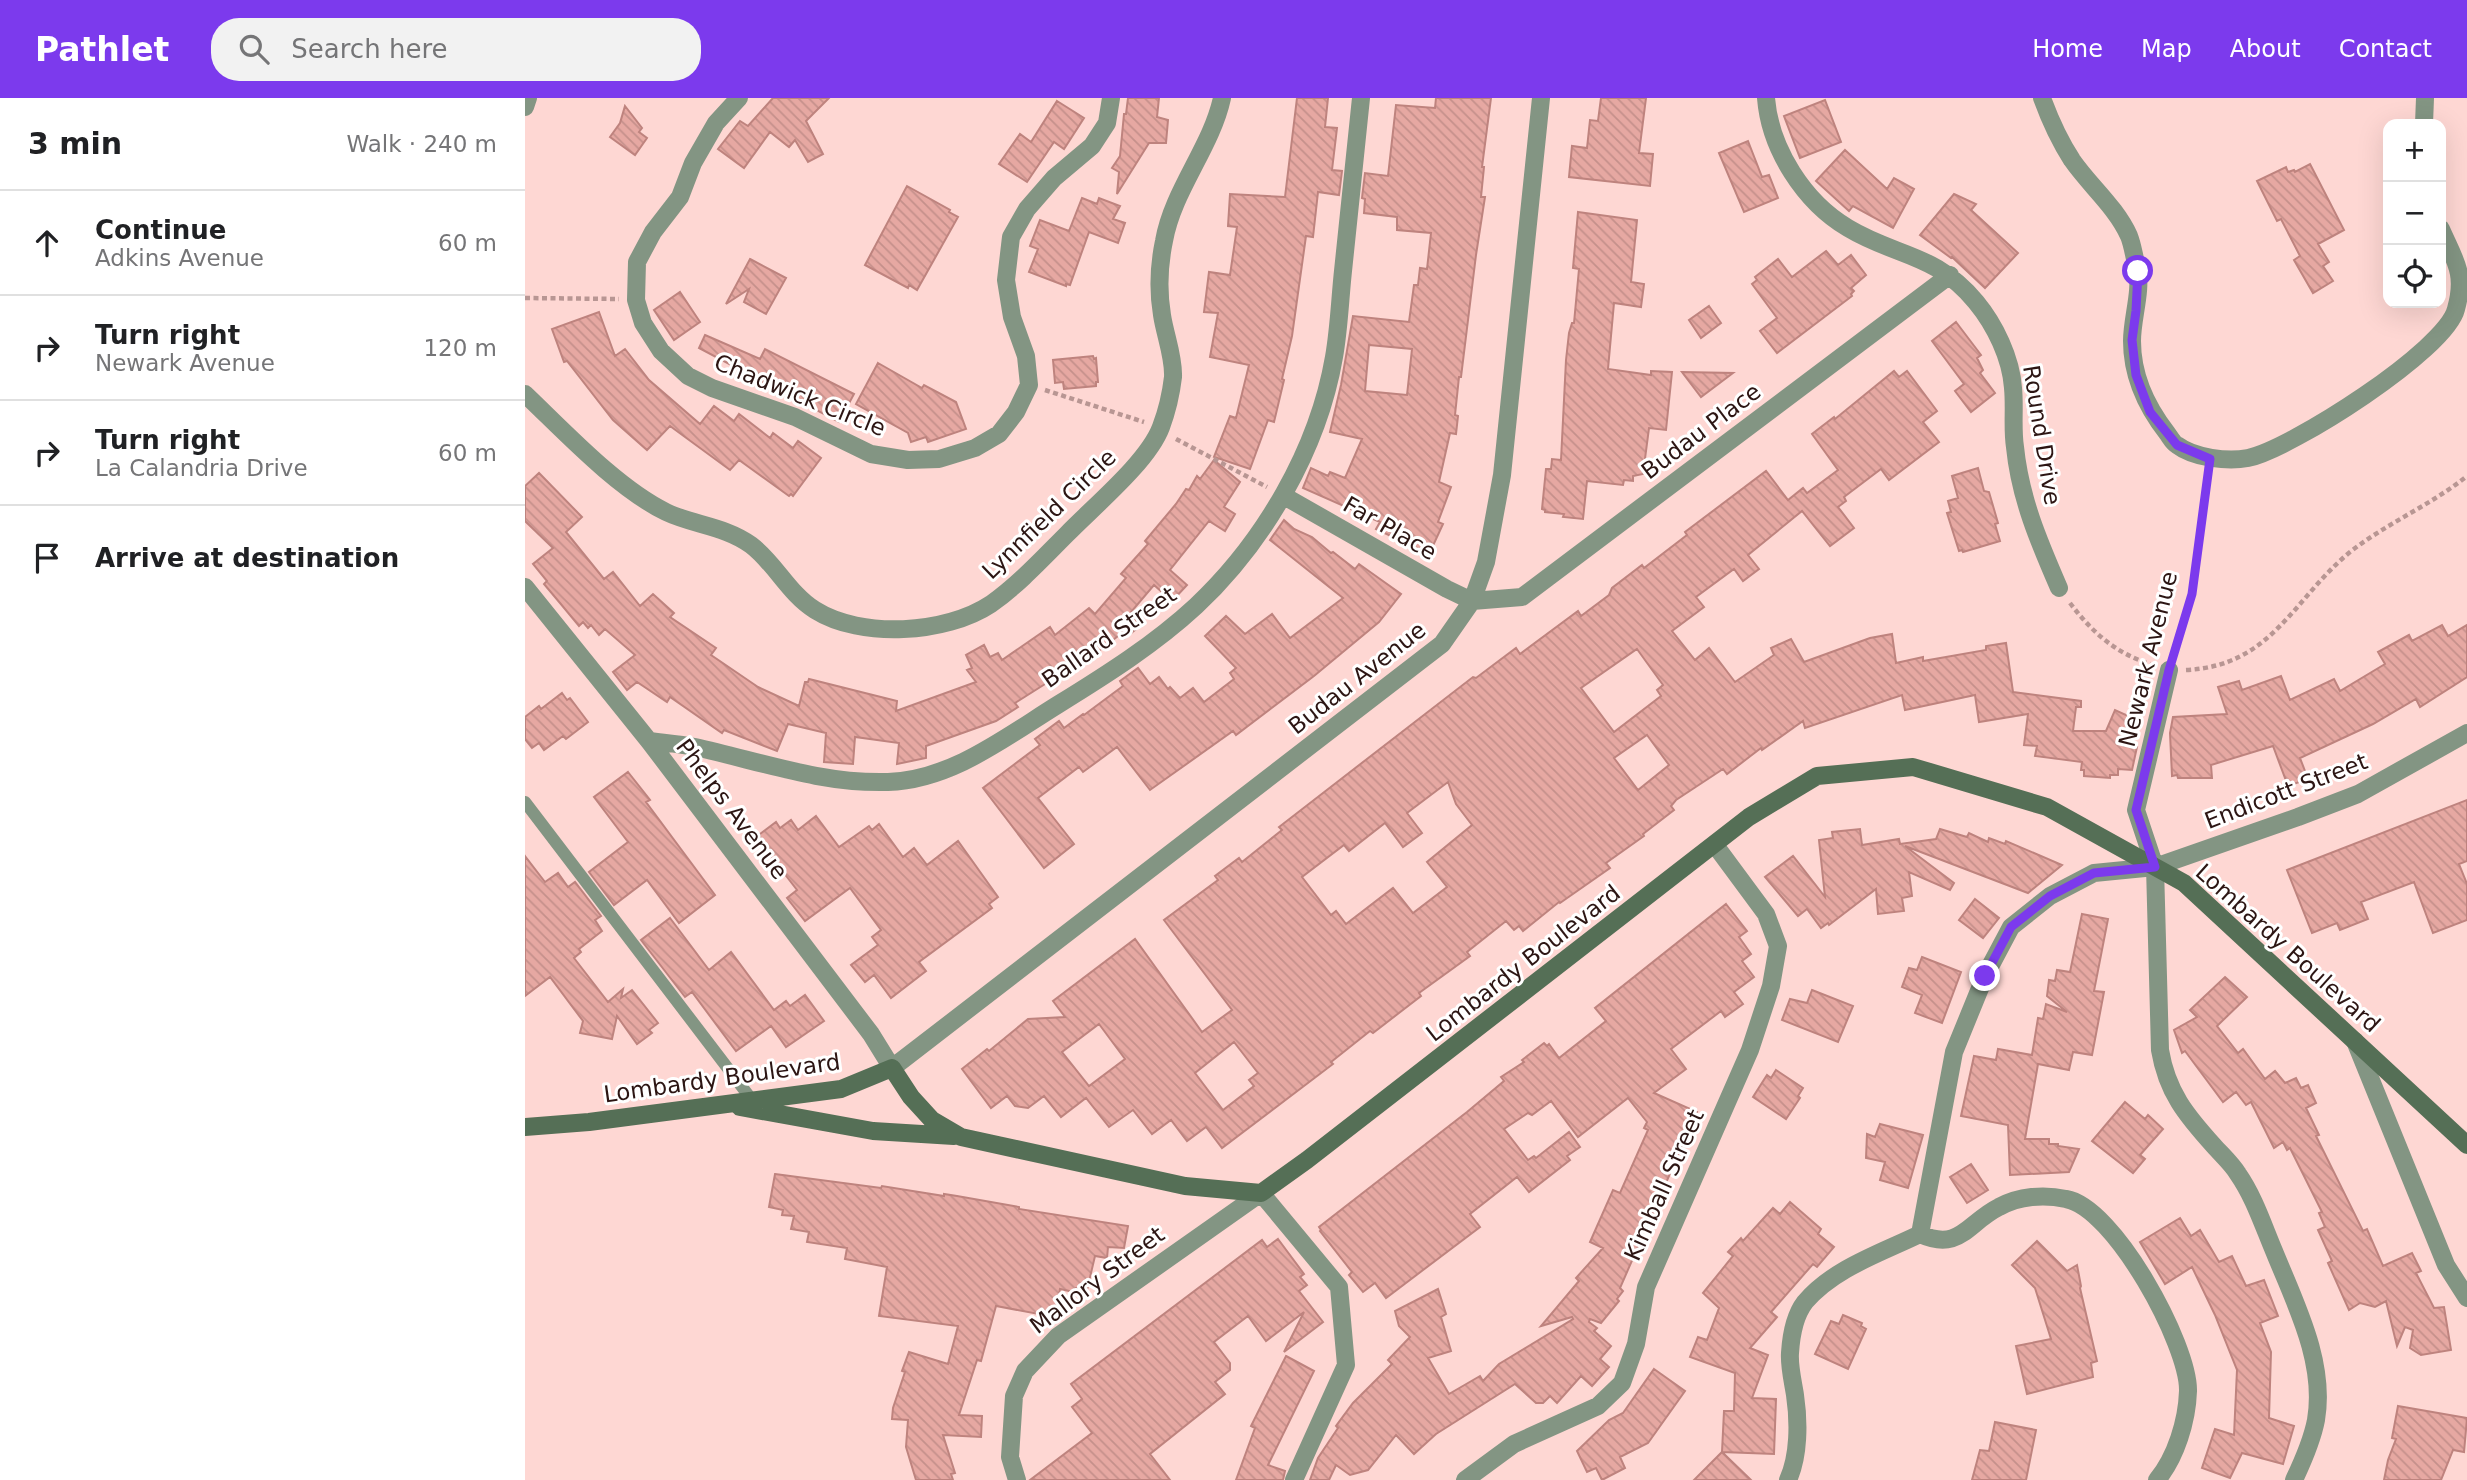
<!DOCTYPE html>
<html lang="en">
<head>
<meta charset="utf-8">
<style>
	:root { --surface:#fff; --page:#f2f2f2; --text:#202124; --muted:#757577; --line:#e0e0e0; --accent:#7c3aed }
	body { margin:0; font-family:"DejaVu Sans",sans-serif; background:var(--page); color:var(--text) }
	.controls { position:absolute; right:21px; top:21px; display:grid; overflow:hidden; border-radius:14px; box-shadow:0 7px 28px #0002 }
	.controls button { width:63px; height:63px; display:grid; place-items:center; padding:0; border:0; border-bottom:2px solid var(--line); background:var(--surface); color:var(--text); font:35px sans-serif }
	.stop { position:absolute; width:21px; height:21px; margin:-16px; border:5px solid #7c3aed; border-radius:50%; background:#fff }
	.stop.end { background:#7c3aed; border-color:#fff; box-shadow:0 2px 7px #0008 }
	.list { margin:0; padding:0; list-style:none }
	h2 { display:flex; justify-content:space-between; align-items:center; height:91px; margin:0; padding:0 28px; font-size:30px }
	h2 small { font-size:23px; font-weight:400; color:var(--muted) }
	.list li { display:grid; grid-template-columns:46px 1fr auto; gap:21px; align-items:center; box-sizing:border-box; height:105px; padding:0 28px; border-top:2px solid var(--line) }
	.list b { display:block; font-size:26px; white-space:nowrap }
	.list p { margin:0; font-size:23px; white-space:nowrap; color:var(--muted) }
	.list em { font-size:23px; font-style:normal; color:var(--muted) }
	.icon { flex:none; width:38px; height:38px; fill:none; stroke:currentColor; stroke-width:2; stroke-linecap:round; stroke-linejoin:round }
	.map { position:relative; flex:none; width:1942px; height:1382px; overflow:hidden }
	header { display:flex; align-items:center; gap:42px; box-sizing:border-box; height:98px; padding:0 35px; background:var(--accent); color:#fff }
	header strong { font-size:33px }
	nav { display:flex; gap:38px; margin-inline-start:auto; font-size:24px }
	.search { width:490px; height:63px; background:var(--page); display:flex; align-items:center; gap:18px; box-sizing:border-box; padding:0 24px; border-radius:28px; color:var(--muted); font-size:26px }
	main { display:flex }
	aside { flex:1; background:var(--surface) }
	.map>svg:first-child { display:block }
</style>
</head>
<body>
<header>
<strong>Pathlet</strong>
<div class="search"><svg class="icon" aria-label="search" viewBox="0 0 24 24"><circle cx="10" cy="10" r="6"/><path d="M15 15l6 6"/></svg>Search here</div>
<nav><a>Home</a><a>Map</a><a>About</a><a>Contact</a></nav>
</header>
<main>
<aside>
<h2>3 min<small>Walk · 240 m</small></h2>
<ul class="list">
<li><svg class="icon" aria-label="ahead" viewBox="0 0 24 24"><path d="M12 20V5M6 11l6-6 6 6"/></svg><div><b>Continue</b><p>Adkins Avenue</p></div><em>60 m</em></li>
<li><svg class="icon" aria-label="right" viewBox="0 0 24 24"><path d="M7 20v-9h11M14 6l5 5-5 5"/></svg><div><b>Turn right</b><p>Newark Avenue</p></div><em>120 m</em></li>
<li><svg class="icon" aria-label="right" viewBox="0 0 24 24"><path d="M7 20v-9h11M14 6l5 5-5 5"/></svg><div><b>Turn right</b><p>La Calandria Drive</p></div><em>60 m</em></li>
<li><svg class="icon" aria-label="arrive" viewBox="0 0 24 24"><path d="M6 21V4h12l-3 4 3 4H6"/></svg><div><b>Arrive at destination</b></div></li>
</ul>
</aside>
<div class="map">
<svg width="1942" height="1382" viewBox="0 0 1942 1382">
	<defs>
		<pattern id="building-back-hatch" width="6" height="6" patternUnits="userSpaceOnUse" patternTransform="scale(1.75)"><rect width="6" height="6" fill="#e6a8a2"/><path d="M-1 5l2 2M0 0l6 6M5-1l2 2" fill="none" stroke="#c5908b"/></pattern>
	</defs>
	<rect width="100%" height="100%" fill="#fed7d3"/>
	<path fill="url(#building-back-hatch)" stroke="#be837e" stroke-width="2" fill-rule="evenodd" d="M248 0H304L281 23 298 56 283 64 270 42 264 49 245 34 219 70 193 51 215 23 223 28Z
		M603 0H634L632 19 643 22 641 45H624L592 96 594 74 587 70 595 58 599 16H601Z
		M772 0H803L800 29 812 30 807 72 817 73 814 97 793 94 788 139 781 138 767 238 757 281 759 282 749 324 743 322 725 371 689 359 705 318 711 320 724 267 685 259 693 215 679 214 684 174 705 177 712 129 703 128 705 96 760 99Z
		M911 0H966L957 69H959L956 99H960L951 157 936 279H934L930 317 933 318 931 336 925 335 914 384 926 389 913 424 918 426 906 452 901 450 900 454 851 431 855 424 778 390 786 370 803 378 805 374 820 380 837 341 805 334 816 287 828 218 884 224 889 187H893L895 170 902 171 906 135 872 132V119L839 115 840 101 837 100 840 75 863 78 871 7 910 10ZM844 247 887 251 882 297 840 293Z
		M1076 0H1121L1114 55 1128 56 1125 88 1044 79 1047 48 1062 50 1065 22 1073 23Z
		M1300 2 1316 44 1275 60 1259 18Z
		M532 3 559 20 539 51 529 44 502 84 474 66 495 36 506 44Z
		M100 8 117 30 114 34 122 40 110 57 85 39 95 25Z
		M1223 43 1237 79 1244 77 1253 100 1219 114 1194 55Z
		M1320 52 1362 91 1369 80 1389 91 1368 130 1328 108 1324 113 1291 83Z
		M1785 66 1819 132 1793 146 1804 164 1798 168 1808 183 1788 195 1769 162 1775 158 1756 121 1752 123 1732 83 1761 69 1763 74 1769 72 1770 74Z
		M382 88 425 112 424 114 433 119 392 192 384 187 383 190 340 167Z
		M1429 96 1451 106 1446 112 1493 155 1460 190 1427 159 1426 160 1395 137Z
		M557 100 572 106 574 100 595 108 588 121 600 125 593 145 564 134 545 187 541 186V188L504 174 513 151 505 148 515 122 544 133Z
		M1053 114 1112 122 1106 184 1119 186 1116 209 1089 205 1083 271 1126 277V273L1147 274 1141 332 1124 330 1118 376 1108 378V383L1099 382 1098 387 1062 383 1058 421 1038 419 1039 416 1020 414V412L1017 411 1021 371H1026L1027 361 1036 362 1041 262 1044 235 1047 225H1049L1054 171 1048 170Z
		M1301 153 1313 167 1326 157 1341 177 1326 190 1329 193 1326 196 1327 198 1252 255 1235 233 1252 220 1227 186 1232 182 1230 179 1253 161 1267 179Z
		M225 161 261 180 241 216 219 204 224 191 201 206Z
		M155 194 175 224 149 242 129 212Z
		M1184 208 1196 225 1176 240 1164 222Z
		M74 214 90 258 100 251 124 282 175 326 189 308 209 323 214 316 245 340 248 335 268 350 273 343 296 360 268 398 266 396 264 398 214 362 205 372 145 328 122 352 88 322 42 263 39 264 27 231Z
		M1431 224 1456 257 1452 260 1458 272 1455 275 1470 295 1446 314 1430 293 1439 286 1407 243Z
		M180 237 235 261 240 251 329 296 314 324 174 250Z
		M568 258 569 261 571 260 573 284H571V288L539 291 538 284 530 285 528 262Z
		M353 265 397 290 399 287 431 304 441 331 403 344 401 339 386 344 383 335 331 306Z
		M1369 273 1374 279 1382 273 1412 313 1398 324 1414 344 1364 382 1356 371 1319 399 1321 403 1313 409 1329 430 1305 448 1277 413 1223 457 1234 471 1218 483 1209 471 1171 499 1179 509 1147 533 1170 562 1184 550 1210 584 1249 557 1246 550 1266 541 1279 564 1345 540 1367 536 1371 565 1398 559V563L1461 552V548L1481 545 1488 594 1556 603V609H1551L1548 633H1581L1590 612 1610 621 1599 648 1612 649 1607 672 1593 671V677H1585V680L1559 678V672H1556L1557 664 1510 658 1512 648 1499 647 1503 616 1454 624 1450 597 1380 612 1377 597 1280 630 1278 623 1237 652 1236 650 1202 676 1198 671 1151 702 1146 708 1149 712 1118 736 1119 738 1081 765 1085 770 1035 805 1034 804 998 833 994 828 989 832 981 823 942 854 945 858 894 895 896 898 848 935 845 933 806 964 808 966 697 1050 681 1029 662 1043 646 1022 627 1036 608 1012 584 1029 561 1000 536 1019 519 998 503 1010 490 1008 482 998 466 1010 437 971 462 951 464 953 503 921 540 919 528 903 610 841 677 934 707 912 639 822 693 782 690 778 714 760 717 764 757 732 754 729 948 579 951 580 991 550 995 556 1053 513 1056 518 1084 497 1087 490 1117 467 1119 470 1162 437 1160 434 1241 373 1263 402 1278 390 1282 395 1313 372 1287 336 1309 319 1310 321ZM1112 551 1138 587 1132 592 1136 598 1089 634 1056 590ZM1122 637 1144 667 1113 692 1089 660ZM923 684 931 706 947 727 902 764 922 789 888 815 868 790 821 826 811 813 806 817 777 779 819 747 824 753 860 725 878 749 897 735 882 715ZM574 926 600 961 564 988 537 954ZM709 944 733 975 724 982 729 988 698 1012 670 975Z
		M1157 274 1208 275 1176 299Z
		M689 362 715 384 699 409 710 416 700 433 684 423 645 472 662 487 647 503 629 487 606 514 615 528 600 540 597 535 549 572 547 569 490 605 493 609 471 623 401 648V660L372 666 374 645 330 639 328 666 299 664 301 635 263 626 252 653 199 632 197 635 145 599 142 604 112 584 102 592 88 574 110 557 80 531 74 537 66 527 63 530 58 524 54 528 35 505 19 486 22 483 8 466 28 450 0 423V388L14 375 57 419 41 434 79 481 88 474 115 508 128 496 149 515 145 519 191 550 186 557 233 589 274 608 280 584H283L284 581 372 603 371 613 451 584 442 572 447 570 441 557 459 547 465 559 473 555 477 562 525 529 530 537 564 510 570 516 601 480 596 476 623 446 620 443 651 406 661 391 664 392 672 378 675 381Z
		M1453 370 1459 393 1464 394 1473 425 1470 426 1475 443 1438 454 1437 452 1434 453 1422 415 1426 414 1423 403 1433 400 1427 378Z
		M759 422 769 431 787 439 806 455 808 454 830 471 834 466 876 496 854 524 789 578 711 637 708 633 625 692 592 649 558 674 554 669 513 700 549 746 519 770 458 690 515 647 510 641 534 623 539 630 558 616 559 617 598 588 595 583 613 570 625 586 634 579 643 591 645 589 655 600 668 590 679 604 709 581 705 575 711 570 680 538 701 518 720 536 747 516 765 540 818 500 745 442Z
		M1917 527 1923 538 1942 527V579L1895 609 1891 601 1848 626 1775 660 1783 681 1763 688 1748 648 1686 667 1687 680H1653L1652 677 1647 678 1645 635 1648 619 1702 616 1693 589 1714 583 1717 592 1756 578 1765 602 1809 581 1815 593 1860 566 1853 554 1884 537 1887 543Z
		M37 595 42 602 45 600 63 624 41 641 38 638 19 652 14 645 7 650 0 641V619L14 608 16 611Z
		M103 674 125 702 121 704 190 797 154 825 122 782 89 807 64 774 103 744 69 699Z
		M1942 702V763L1934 766 1942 786V822L1908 835 1889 784 1836 804 1843 821 1815 832 1812 825 1787 835 1762 772Z
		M291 718 314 749 344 728 347 732 354 726 378 759 389 750 402 767 433 743 473 799 464 806 467 810 394 864 401 873 366 900 349 877 340 884 326 867 353 847 347 839 356 832 325 790 280 823 262 800 272 792 235 744V736L251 724 255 730 266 722 273 732Z
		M1335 731 1337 747 1374 741 1375 746 1411 741 1415 731 1442 739 1444 735 1463 744 1464 740 1480 746 1481 743 1537 767 1503 795 1380 748 1429 785 1425 792 1384 774 1387 798 1377 800 1379 813 1353 816 1351 791 1304 827 1303 825 1296 830 1282 811 1273 818 1240 779 1268 758 1300 799 1294 742 1308 740 1307 734Z
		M0 758 20 784 33 775 43 789 50 784 76 818 70 822 77 833 54 851 56 854 49 860 83 904 98 891 96 900 107 892 133 925 124 932 127 935 112 946 92 918 87 941 55 935 58 923 25 879 0 898Z
		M1450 801 1474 820 1458 840 1434 822Z
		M1201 806 1222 833 1214 839 1226 856 1217 863 1229 879 1209 894 1218 906 1200 919 1196 913 1146 951 1161 971 1129 995 1172 1014 1095 1190 1098 1193 1092 1201 1094 1203 1076 1225 1065 1221 1064 1224 1072 1230 1069 1233 1086 1248 1075 1261 1084 1269 1067 1288 1056 1278 1032 1305 1025 1298 1018 1305H1011L990 1286 911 1336 889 1356 871 1337 843 1372 825 1377 811 1367 804 1382H785L793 1360 813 1330 811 1328 828 1305 867 1266 863 1262 885 1239 874 1228 870 1213 913 1191 921 1216 916 1219 926 1253 903 1260 924 1296 955 1278 958 1283 974 1266 1048 1221 1047 1219 1016 1228 1054 1183 1051 1180 1078 1150 1065 1144 1088 1092 1095 1095 1123 1032 1119 1030 1122 1024 1103 1000 1053 1039 1026 1003 1007 1017 1003 1015 979 1031 1003 1062 1009 1058 1011 1060 1044 1034 1055 1049 1042 1058 1045 1062 1004 1094 992 1079 945 1116 955 1129 861 1200 850 1185 838 1194 824 1177 827 1174 795 1133 796 1132 794 1129 942 1014 979 983 976 979 999 964 997 962 1019 945 1022 948 1024 946 1034 960 1081 923 1070 910Z
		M1557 816 1583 821 1569 893 1579 894 1567 957 1548 954 1544 972 1513 966 1500 1041H1524V1046H1533V1048L1554 1051 1544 1074 1485 1077 1483 1027 1436 1018 1449 958 1471 962 1473 951 1507 957 1513 920 1518 921 1521 906 1542 914 1522 898 1524 882 1530 883 1532 872 1545 874Z
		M145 820 184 872 206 854 249 912 261 903 265 908 280 897 299 923 261 949 246 928 211 953 167 894 160 899 116 842Z
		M1397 859 1436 874 1417 925 1390 915 1397 897 1377 889 1384 870 1392 872Z
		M1700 879 1722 899 1692 928 1713 955 1718 951 1740 981 1750 973 1760 985 1771 980 1776 990 1783 987 1791 1005 1781 1010 1794 1037 1791 1038 1838 1133 1842 1131 1858 1168 1887 1155 1896 1173 1891 1175 1909 1210 1919 1209 1926 1252 1896 1257 1885 1250 1888 1232 1880 1229 1872 1248 1861 1203 1850 1209 1835 1205 1824 1212 1803 1165 1807 1163 1793 1132 1800 1129 1794 1115 1797 1114 1765 1050 1762 1052 1758 1044 1749 1050 1726 1004 1721 1007 1711 994 1698 1004 1660 953 1657 955 1649 932 1672 919 1665 912Z
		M1287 892 1328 908 1313 944 1257 922 1265 901 1282 905Z
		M1251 972 1278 990 1273 998 1275 1000 1261 1021 1228 999 1242 977 1246 980Z
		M1600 1004 1620 1021 1623 1017 1638 1031 1615 1057 1620 1061 1608 1075 1567 1043Z
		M1355 1026 1398 1037 1383 1090 1355 1082 1360 1064 1341 1060 1342 1036 1350 1039Z
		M1446 1066 1463 1092 1442 1105 1425 1079Z
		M250 1076 356 1090 357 1088 419 1098V1096L432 1098 494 1109V1111L603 1128 599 1150 583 1149 582 1160 570 1158 562 1192 551 1190 549 1194 535 1191 532 1207 519 1217 471 1208 456 1263 452 1262 434 1317 457 1318 456 1339 418 1337 430 1375 426 1376 428 1382H391L381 1349 383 1322 367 1321 368 1310 380 1274 377 1273 384 1254 423 1266 433 1228 354 1218 362 1169 320 1161 322 1150 282 1144 284 1134 266 1131 269 1118 257 1117 258 1112 244 1109Z
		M1265 1104 1296 1131 1293 1136 1309 1149 1292 1169 1288 1166 1246 1214 1252 1219 1225 1250 1243 1257 1227 1300 1251 1301 1249 1356 1197 1354 1199 1313H1209L1210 1275 1165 1259 1173 1239 1182 1242 1194 1210 1178 1195 1208 1158 1203 1154 1216 1140 1218 1143 1248 1110 1255 1116Z
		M1655 1120 1666 1138 1675 1132 1694 1164 1707 1158 1721 1188 1739 1182 1753 1218 1735 1225 1746 1254 1744 1320 1769 1328 1758 1366 1717 1355 1705 1380 1677 1370 1690 1331 1709 1337 1712 1272 1690 1217 1667 1169 1640 1186 1615 1144Z
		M753 1141 779 1176 775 1179 782 1187 774 1193 798 1224 759 1254 779 1214 741 1243 723 1218 689 1244 705 1265V1272L690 1284 700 1296 625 1356 645 1382H505L567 1335 547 1309 557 1301 546 1286 737 1142 742 1149Z
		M1512 1143 1542 1173 1552 1167 1556 1188 1555 1190 1572 1263 1566 1265 1568 1279 1502 1296 1491 1248 1526 1241 1510 1190 1487 1167Z
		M1318 1217 1337 1225 1336 1228 1341 1231 1323 1271 1290 1256 1306 1223 1314 1226Z
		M761 1258 789 1273 743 1367 760 1373 758 1382H711L730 1330 726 1328Z
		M1129 1271 1160 1293 1123 1345 1095 1359 1100 1370 1077 1382 1071 1370 1062 1374 1052 1353 1084 1322 1098 1315Z
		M1873 1308 1942 1320 1939 1354 1928 1352 1916 1382H1859L1863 1362 1871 1341 1867 1340Z
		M1470 1324 1511 1332 1501 1382H1447L1455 1352 1464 1353Z
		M1197 1354 1226 1382H1169Z"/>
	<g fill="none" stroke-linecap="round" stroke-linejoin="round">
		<path stroke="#b89693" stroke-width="4.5" stroke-dasharray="5 3.5" stroke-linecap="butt" d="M0 200 94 201
			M520 292 619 324
			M651 341 742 389
			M1545 505C1567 534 1590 555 1625 566
			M1649 555 1667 496 1683 378
			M1661 572C1747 568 1768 501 1825 454 1862 425 1906 407 1942 378"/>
		<path stroke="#839583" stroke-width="12" d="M0 704 227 1002"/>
		<path stroke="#839583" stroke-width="18" d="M214 0 191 25 168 65 155 99 128 134 112 164 111 202 118 225 136 253 163 278 187 290 270 319 346 356 383 362 414 361 450 350 474 336 491 314 504 287 501 258 487 219 481 182 486 139 502 111 529 80 567 48 582 25 586 0
			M1241 0C1245 51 1279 104 1323 130 1371 159 1411 155 1451 204 1470 227 1486 260 1488 290 1490 310 1487 330 1490 349 1495 400 1514 444 1534 490
			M1517 0C1525 22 1534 42 1547 62 1565 88 1591 109 1604 138 1608 148 1609 159 1612 169 1617 194 1607 219 1607 243 1607 278 1621 308 1642 335 1645 339 1648 345 1652 347 1669 360 1703 364 1723 360 1766 351 1921 252 1931 211 1941 175 1930 163 1916 131
			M0 9 3 0
			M1899 26 1900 0
			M0 296C40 334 92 390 141 414 168 427 200 428 226 447 250 465 264 496 290 512 336 541 421 536 466 506 494 486 517 461 542 436 568 409 623 364 636 329 642 313 646 296 648 279 649 259 640 237 637 217 633 193 634 167 639 143 648 92 686 50 697 0
			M759 398 922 491 947 503 997 499 1425 177
			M0 489 124 643 346 936 367 970 917 546 947 503 961 464 977 377 1016 0
			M1644 572 1611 712 1630 769 1635 952C1642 994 1661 1017 1689 1048 1697 1057 1707 1066 1713 1076 1729 1099 1738 1127 1749 1153 1770 1205 1801 1264 1791 1322 1787 1343 1778 1363 1769 1382
			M124 643C140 645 155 646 170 649 234 663 296 686 363 684 427 682 482 638 534 606 581 577 630 546 671 508 739 444 793 352 809 259 814 231 815 201 818 173 824 115 830 58 836 0
			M1830 943 1921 1167 1942 1200
			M1395 1136C1435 1154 1442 1125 1474 1109 1494 1098 1519 1096 1541 1101 1589 1109 1664 1247 1663 1293 1662 1323 1651 1359 1632 1382
			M492 1382 485 1359 489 1298 500 1273 533 1238 736 1095 814 1189 821 1267 769 1382
			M940 1382 989 1346 1073 1308 1097 1285 1111 1246 1121 1189 1225 952 1246 888 1253 848 1241 816 1190 747
			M1263 1382C1274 1358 1274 1324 1270 1297 1268 1284 1264 1268 1265 1255 1266 1239 1270 1217 1280 1204 1309 1170 1356 1155 1395 1136L1429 954 1460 878 1486 829 1525 798 1569 775 1630 769 1773 719 1833 696 1942 635"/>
		<path stroke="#556f56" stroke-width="18" d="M215 1009 348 1033 429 1038
			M0 1029 64 1024 316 991 367 970 386 999 407 1022 436 1039 660 1088 736 1095 782 1062 1224 719 1292 678 1388 669 1522 709 1659 785 1942 1047"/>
	</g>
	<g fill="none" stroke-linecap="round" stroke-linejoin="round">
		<path stroke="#7c3aed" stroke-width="9" d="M1460 878 1486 829 1525 798 1569 775 1630 769 1611 712 1644 572 1667 496 1685 361 1652 347 1625 314 1611 277 1607 242 1611 213 1613 173"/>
	</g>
	<g text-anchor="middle" stroke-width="6" stroke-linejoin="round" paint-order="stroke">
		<g font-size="23" fill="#2c1513" stroke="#fff">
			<text transform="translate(275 297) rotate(22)" y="8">Chadwick Circle</text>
			<text transform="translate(1176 333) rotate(-37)" y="8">Budau Place</text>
			<text transform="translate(1517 337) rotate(81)" y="8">Round Drive</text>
			<text transform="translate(524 416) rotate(-44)" y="8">Lynnfield Circle</text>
			<text transform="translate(865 430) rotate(30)" y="8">Far Place</text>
			<text transform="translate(584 539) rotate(-35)" y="8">Ballard Street</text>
			<text transform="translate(1623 561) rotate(-76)" y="8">Newark Avenue</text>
			<text transform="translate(832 580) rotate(-38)" y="8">Budau Avenue</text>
			<text transform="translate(1761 693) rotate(-21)" y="8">Endicott Street</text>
			<text transform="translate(207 711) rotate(53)" y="8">Phelps Avenue</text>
			<text transform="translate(1763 850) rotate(42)" y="8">Lombardy Boulevard</text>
			<text transform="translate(998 865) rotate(-38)" y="8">Lombardy Boulevard</text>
			<text transform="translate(197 980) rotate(-8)" y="8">Lombardy Boulevard</text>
			<text transform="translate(1139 1087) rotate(-66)" y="8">Kimball Street</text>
			<text transform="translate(572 1182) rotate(-37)" y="8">Mallory Street</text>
		</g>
	</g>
</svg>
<div class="controls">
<button>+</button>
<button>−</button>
<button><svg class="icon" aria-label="locate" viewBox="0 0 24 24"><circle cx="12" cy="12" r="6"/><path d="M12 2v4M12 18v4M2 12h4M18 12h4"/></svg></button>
</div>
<div class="stop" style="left:1613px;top:173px"></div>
<div class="stop end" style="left:1460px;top:878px"></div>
</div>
</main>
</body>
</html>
